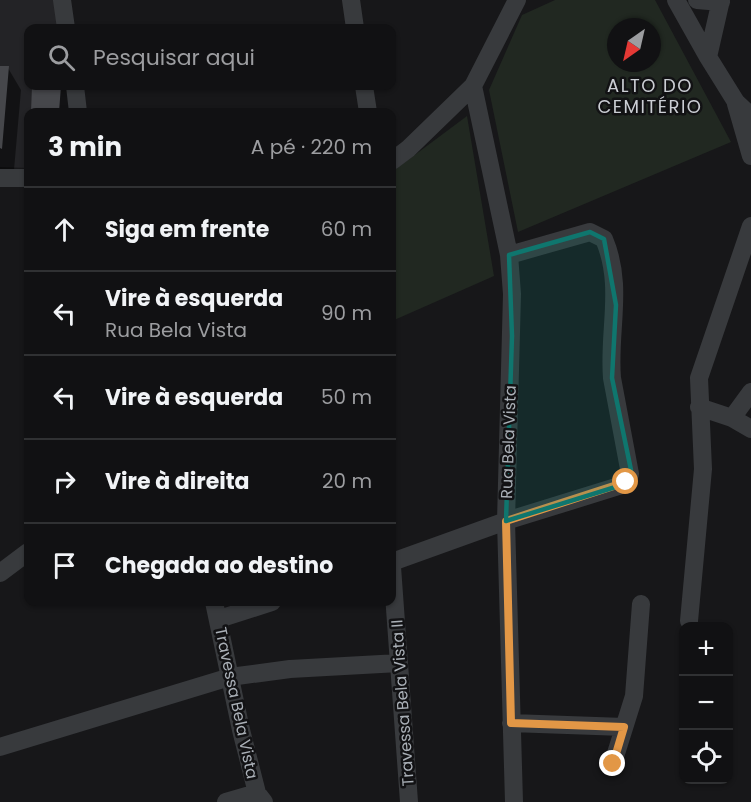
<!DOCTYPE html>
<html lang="pt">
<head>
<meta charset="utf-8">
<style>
	:root { --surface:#111113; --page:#1a1a1c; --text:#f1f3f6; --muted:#9c9da0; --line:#303133 }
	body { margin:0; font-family:Poppins,sans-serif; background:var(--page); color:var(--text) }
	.controls { position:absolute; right:18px; bottom:18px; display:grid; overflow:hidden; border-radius:12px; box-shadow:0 2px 4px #0004 }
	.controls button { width:54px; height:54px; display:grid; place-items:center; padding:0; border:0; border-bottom:2px solid var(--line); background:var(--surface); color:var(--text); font:30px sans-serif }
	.compass { position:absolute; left:607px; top:18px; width:54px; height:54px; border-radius:50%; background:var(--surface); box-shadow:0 2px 4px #0004; rotate:214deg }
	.stop { position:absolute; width:18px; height:18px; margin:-14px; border:4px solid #e29746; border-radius:50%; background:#fff }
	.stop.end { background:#e29746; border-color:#fff; box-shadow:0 2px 6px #0008 }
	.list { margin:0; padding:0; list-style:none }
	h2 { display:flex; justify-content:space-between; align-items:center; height:78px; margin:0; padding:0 24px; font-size:26px }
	h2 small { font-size:20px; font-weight:400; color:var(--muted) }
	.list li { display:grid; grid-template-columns:39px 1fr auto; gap:18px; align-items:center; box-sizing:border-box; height:84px; padding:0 24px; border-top:2px solid var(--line) }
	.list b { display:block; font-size:22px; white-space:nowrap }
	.list p { margin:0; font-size:20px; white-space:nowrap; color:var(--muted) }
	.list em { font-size:20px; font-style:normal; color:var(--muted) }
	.icon { flex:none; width:33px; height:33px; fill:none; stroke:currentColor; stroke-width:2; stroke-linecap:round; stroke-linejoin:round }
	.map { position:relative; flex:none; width:751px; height:802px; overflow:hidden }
	.search { position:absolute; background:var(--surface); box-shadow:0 2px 4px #0004; left:24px; top:24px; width:372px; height:66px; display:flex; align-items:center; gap:15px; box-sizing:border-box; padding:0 21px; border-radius:12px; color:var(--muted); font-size:22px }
	.panel { position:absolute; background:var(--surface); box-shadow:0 2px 4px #0004; left:24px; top:108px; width:372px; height:498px; border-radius:12px }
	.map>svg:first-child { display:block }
</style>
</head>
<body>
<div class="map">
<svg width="751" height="802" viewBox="0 0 751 802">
	<rect width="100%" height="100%" fill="#171719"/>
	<path fill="#232326" d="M0 0H54L58 28H28V86H67L71 112H28V168L0 167Z"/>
	<path fill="#212821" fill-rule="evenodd" d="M555 0H655L731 142 518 232 489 90 522 15ZM616 27H652V63H616Z
		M467 116 494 276 392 321V172Z"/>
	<path fill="#0007" d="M0 67 8 68 21 90 14 170 0 169Z
		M34 86H71L72 112H32Z"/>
	<path fill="#46474b" d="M0 66H9L2 149 0 148Z
		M32 86H61L59 112H31Z"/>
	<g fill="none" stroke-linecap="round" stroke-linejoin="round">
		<path stroke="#383a3d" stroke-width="18" d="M62 0 66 28
			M351 0 355 28
			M676 0 708 57
			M697 0 721 2
			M721 0 708 57 736 102 751 116
			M75 86 78 112
			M364 86 368 112
			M473 86 509 255 512 294 506 521 514 802
			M736 104 751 156
			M392 161 408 149 473 86 517 0
			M0 178H28
			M699 407 732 418 751 429
			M732 418 751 392
			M392 562 506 521 622 485 630 474 612 378C608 330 624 286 604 239L590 232 509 255
			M392 567 409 802
			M0 573 28 552
			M214 602 241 730 257 793 264 802
			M219 619 272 602
			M689 621 703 469 699 378 751 226
			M511 723 624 727
			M0 747 230 677 290 669 399 663
			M613 763 634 696 641 604
			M226 802 257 793"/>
	</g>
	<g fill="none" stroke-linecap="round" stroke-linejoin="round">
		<path stroke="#e29746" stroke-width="8" d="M613 764 624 727 511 723 506 521 626 482"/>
	</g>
	<path fill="#0f766e" fill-opacity="0.2" stroke="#0f766e" stroke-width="4.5" stroke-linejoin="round" d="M590 232 604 239 616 305 612 378 631 470 622 485 506 521 512 336 509 255Z"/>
	<g text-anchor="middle" stroke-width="5" stroke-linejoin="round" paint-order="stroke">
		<g font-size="16" fill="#aab0b7" stroke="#121214">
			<text transform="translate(508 442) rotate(-88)" y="6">Rua Bela Vista</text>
			<text transform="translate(237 703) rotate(78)" y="6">Travessa Bela Vista</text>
			<text transform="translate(402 703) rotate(-94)" y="6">Travessa Bela Vista II</text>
		</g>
		<g font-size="18" letter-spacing="1.5" fill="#cbced4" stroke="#121214">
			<text x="650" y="92">ALTO DO<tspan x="650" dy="21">CEMITÉRIO</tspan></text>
		</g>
	</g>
</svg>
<div class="controls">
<button>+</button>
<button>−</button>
<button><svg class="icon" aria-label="locate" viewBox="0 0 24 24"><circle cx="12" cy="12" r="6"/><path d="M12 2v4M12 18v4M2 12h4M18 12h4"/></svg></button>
</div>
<svg class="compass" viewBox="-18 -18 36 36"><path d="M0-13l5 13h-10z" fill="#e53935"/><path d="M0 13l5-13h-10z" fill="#9c9da0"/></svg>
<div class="stop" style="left:626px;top:482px"></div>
<div class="stop end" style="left:613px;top:764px"></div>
<div class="search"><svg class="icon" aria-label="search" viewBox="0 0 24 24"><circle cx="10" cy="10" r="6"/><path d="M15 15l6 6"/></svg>Pesquisar aqui</div>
<section class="panel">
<h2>3 min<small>A pé · 220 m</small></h2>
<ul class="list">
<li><svg class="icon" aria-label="ahead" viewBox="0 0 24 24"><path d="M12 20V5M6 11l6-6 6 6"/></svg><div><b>Siga em frente</b></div><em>60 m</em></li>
<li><svg class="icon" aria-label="left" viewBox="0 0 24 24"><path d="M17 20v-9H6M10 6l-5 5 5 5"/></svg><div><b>Vire à esquerda</b><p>Rua Bela Vista</p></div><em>90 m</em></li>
<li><svg class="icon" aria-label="left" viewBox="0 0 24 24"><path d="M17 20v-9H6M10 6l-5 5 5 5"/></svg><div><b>Vire à esquerda</b></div><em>50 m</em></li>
<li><svg class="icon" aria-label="right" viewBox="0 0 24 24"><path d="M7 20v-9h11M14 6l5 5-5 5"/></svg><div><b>Vire à direita</b></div><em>20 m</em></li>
<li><svg class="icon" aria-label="arrive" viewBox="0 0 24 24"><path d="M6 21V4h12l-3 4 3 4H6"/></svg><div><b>Chegada ao destino</b></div></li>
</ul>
</section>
</div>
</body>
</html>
